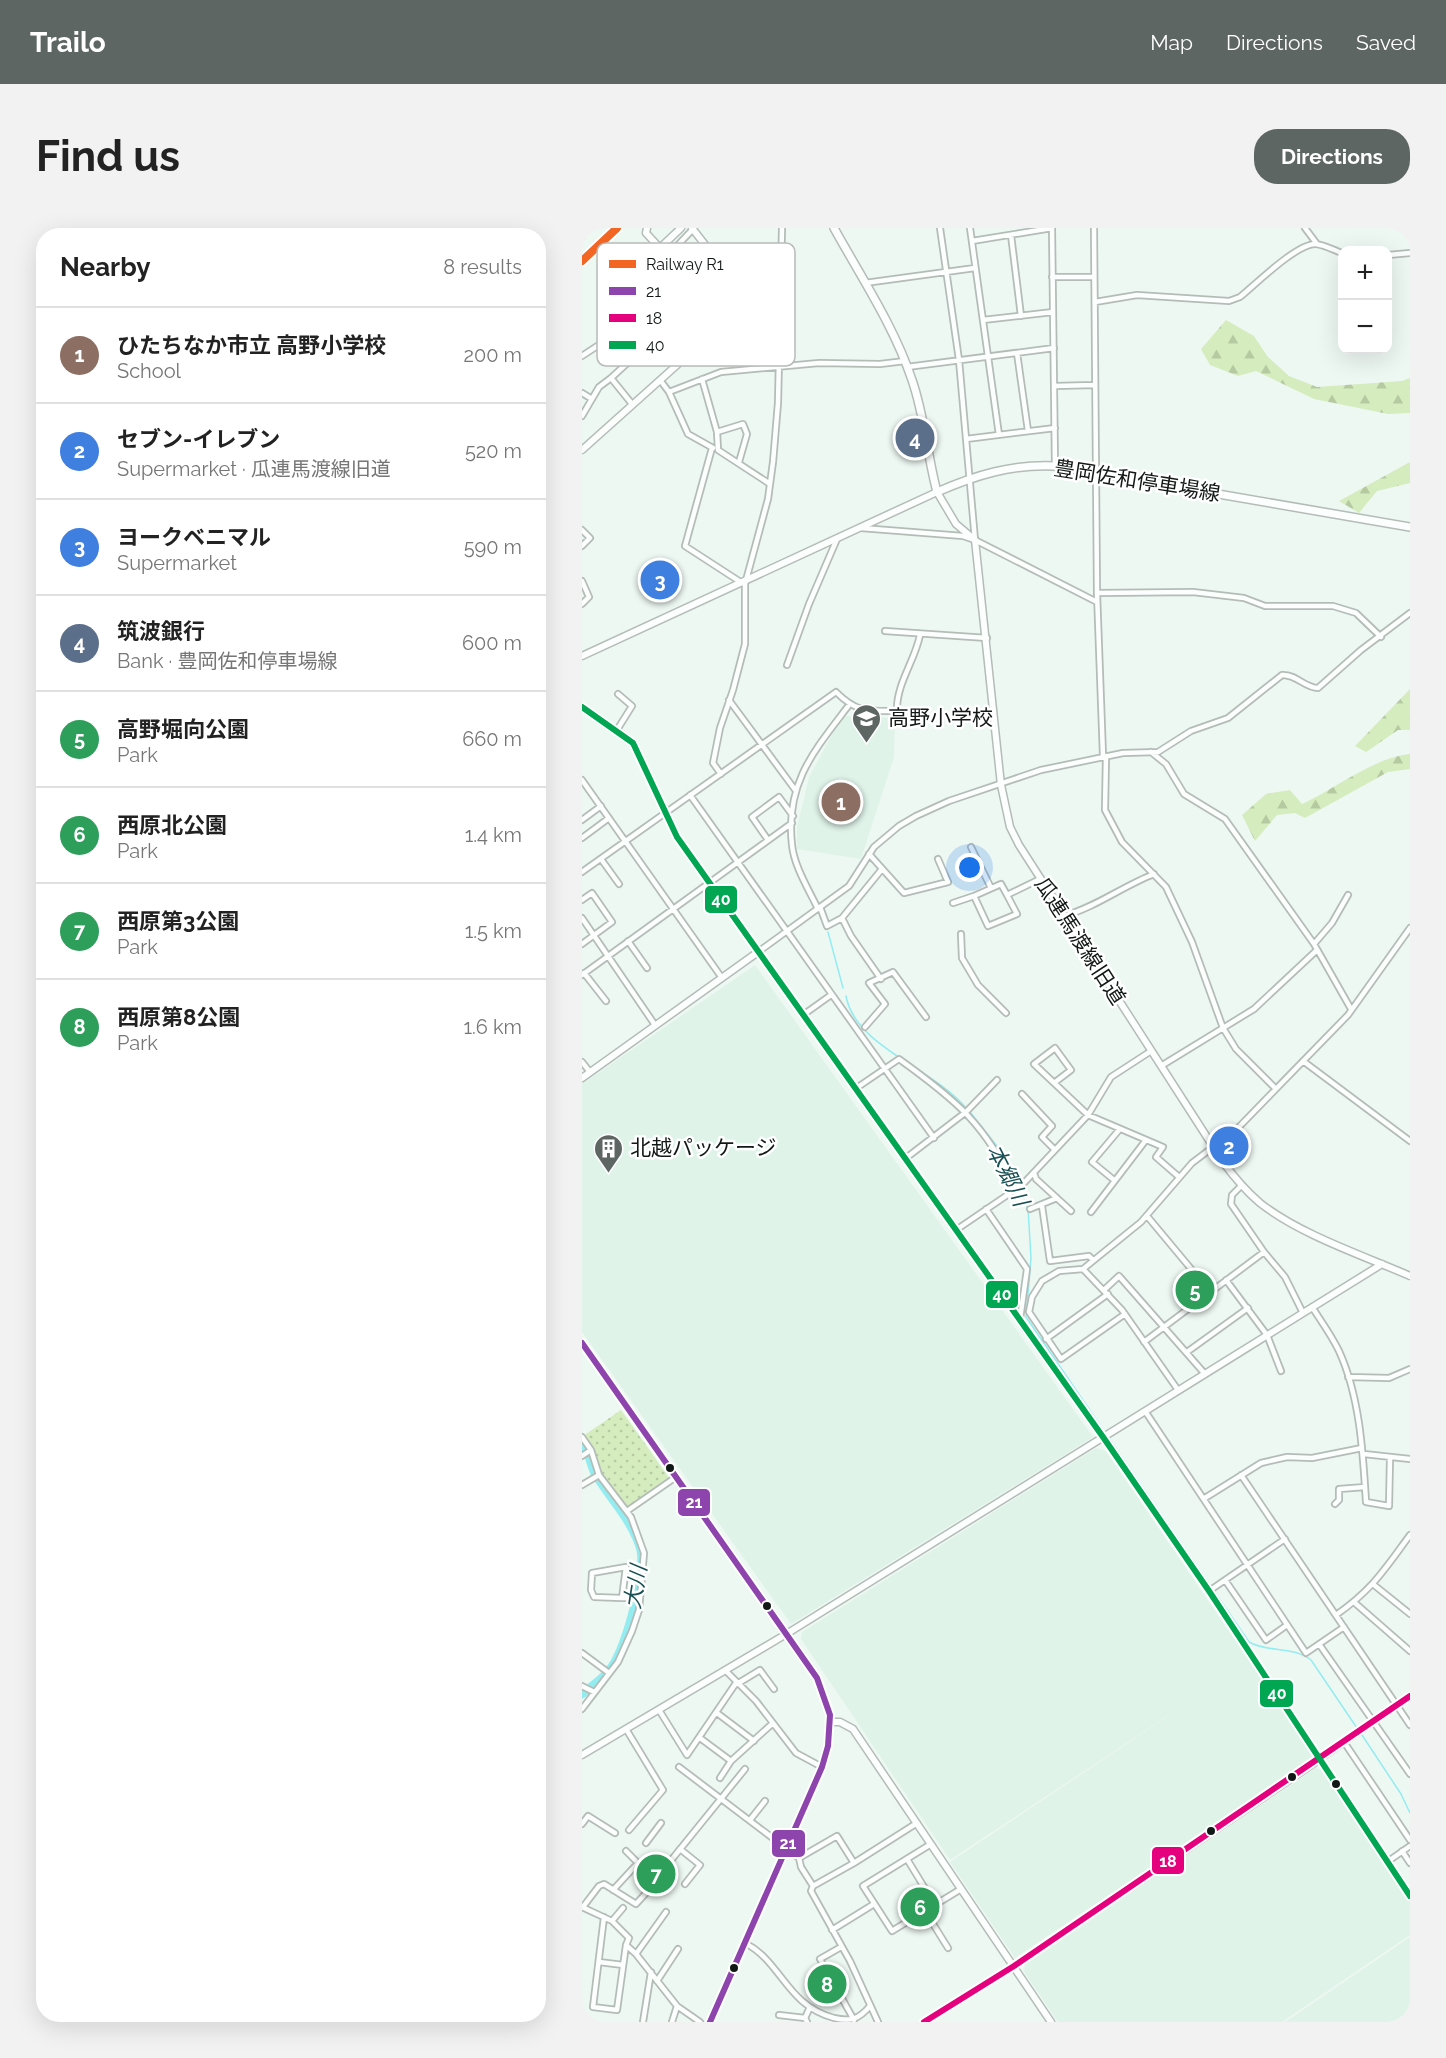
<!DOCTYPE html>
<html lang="en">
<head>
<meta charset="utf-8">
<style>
	:root { --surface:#fff; --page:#f2f2f2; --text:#222; --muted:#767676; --line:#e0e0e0; --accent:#5e6663 }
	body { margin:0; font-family:Raleway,"Noto Sans JP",sans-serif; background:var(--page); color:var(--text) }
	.controls { position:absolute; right:18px; top:18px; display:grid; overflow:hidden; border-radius:12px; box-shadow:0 6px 24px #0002 }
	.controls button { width:54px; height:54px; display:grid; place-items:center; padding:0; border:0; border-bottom:2px solid var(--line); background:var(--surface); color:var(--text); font:30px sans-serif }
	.you { position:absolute; left:388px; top:640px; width:21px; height:21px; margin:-15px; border:4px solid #fff; border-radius:50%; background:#1a73e8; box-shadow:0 0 0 9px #1a73e833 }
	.badge { display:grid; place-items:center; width:39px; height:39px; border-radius:50%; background:var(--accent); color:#fff; font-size:20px; font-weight:700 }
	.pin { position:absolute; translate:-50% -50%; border:3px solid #fff; box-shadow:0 2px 6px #0006 }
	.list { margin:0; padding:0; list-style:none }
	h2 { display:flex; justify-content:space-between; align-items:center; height:78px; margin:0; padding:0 24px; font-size:26px }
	h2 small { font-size:20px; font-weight:400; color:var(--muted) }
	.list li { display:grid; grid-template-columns:39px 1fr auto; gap:18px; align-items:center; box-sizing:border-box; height:96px; padding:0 24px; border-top:2px solid var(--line) }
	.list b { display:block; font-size:22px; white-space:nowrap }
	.list p { margin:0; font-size:20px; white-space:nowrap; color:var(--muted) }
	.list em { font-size:20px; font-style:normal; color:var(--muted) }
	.map { position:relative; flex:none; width:828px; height:1794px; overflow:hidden; border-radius:24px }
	header { display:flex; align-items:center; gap:36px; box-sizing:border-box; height:84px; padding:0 30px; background:var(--accent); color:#fff }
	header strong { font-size:28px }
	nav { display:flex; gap:33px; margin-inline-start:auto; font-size:21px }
	.intro { display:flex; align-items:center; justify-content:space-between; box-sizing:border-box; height:144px; padding:0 36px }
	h1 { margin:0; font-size:42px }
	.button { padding:15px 27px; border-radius:24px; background:var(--accent); color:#fff; font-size:21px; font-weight:700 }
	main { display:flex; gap:36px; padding:0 36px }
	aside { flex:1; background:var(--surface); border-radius:24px; box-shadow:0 6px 24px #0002 }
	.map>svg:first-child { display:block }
</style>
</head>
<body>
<header>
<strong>Trailo</strong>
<nav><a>Map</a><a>Directions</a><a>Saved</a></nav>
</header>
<div class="intro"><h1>Find us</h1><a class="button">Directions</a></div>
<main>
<aside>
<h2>Nearby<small>8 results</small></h2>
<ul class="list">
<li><span class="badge" style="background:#8d6e63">1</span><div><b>ひたちなか市立 高野小学校</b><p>School</p></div><em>200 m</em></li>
<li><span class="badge" style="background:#3f7fe0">2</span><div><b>セブン-イレブン</b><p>Supermarket · 瓜連馬渡線旧道</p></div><em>520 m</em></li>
<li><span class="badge" style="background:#3f7fe0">3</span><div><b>ヨークベニマル</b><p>Supermarket</p></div><em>590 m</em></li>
<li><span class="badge" style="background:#5c6f8a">4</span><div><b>筑波銀行</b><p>Bank · 豊岡佐和停車場線</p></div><em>600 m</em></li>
<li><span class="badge" style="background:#2e9e5b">5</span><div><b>高野堀向公園</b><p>Park</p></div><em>660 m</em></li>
<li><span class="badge" style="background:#2e9e5b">6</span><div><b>西原北公園</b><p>Park</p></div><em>1.4 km</em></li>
<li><span class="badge" style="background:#2e9e5b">7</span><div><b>西原第3公園</b><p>Park</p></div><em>1.5 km</em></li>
<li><span class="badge" style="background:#2e9e5b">8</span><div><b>西原第8公園</b><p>Park</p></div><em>1.6 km</em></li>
</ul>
</aside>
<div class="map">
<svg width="828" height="1794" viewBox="0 0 828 1794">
	<defs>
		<pattern id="forest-firs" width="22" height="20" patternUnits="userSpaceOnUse" patternTransform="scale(1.5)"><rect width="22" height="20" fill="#d5ecbe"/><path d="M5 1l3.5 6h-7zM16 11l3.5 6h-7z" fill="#b6caa2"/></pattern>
		<pattern id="park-dots" width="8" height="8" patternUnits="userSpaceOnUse" patternTransform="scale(1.5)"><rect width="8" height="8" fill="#d5ecbe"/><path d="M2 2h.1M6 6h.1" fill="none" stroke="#b6caa2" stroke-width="1.8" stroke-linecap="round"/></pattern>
	</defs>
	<rect width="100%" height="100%" fill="#eef8f3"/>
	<path fill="#dff3e9" d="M260 488 313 490 312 529 279 631 215 621V599L227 549Z
		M173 737 511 1209 209 1396 0 1104V856Z
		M514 1220 524 1223 733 1529 433 1730 368 1634 635 1455 368 1632 219 1411 220 1404Z
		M734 1540 741 1542 828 1673V1707L700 1794H476L442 1744 443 1736Z
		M828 1709V1786L817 1794H703Z"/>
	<path fill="url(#forest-firs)" d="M644 92 672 108 686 129 707 148 735 159 820 153 828 150V185L806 186 732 171 674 143 656 148 628 137 619 121Z
		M828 234V255L795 263 777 285 757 273Z
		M828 461V502H816L784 524 773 518Z
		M828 526V541L806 544 723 590 713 585 695 587 673 613 660 587 684 566 708 562 720 576C753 561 793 529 828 526Z"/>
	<path fill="url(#park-dots)" d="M620 1048 629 1058 607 1075 598 1065Z
		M39 1182 88 1251 45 1280 23 1252 12 1224 1 1208Z"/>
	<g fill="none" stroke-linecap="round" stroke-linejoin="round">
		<path stroke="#93ecf0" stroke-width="1.5" d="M246 704 261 760
			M264 768C273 819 353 841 385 881
			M388 884 418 922 436 958
			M438 962 446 980 449 1030 444 1089 522 1203
			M527 1210 667 1414C686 1425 712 1418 729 1432L775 1500
			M780 1507 819 1566 828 1585"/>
		<path stroke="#93ecf0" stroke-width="9" d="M0 1214C9 1227 8 1237 14 1247 30 1273 51 1293 59 1322 64 1347 45 1412 33 1434 26 1447 12 1457 0 1466"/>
		<defs>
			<path id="minor" d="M358 0 377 132 393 312
				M388 0 417 207
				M470 0 473 238
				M512 0 515 365 521 528
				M723 0 735 16
				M0 5V9
				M429 7 439 88
				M390 13 470 0
				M806 27 828 25
				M83 47 77 37 112 0
				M470 49H512
				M283 55 393 40
				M513 74 555 67 647 73 658 69C673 57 715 15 734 16 742 17 752 22 760 25
				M401 92 471 84
				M435 125 446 203
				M0 128 32 107 61 68
				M325 139 472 120
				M29 150 110 76 83 47 61 68 30 24
				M120 151 135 204 136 222 188 256
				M78 152 87 164 139 144 237 135 298 136 323 133
				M472 158 513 157
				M87 164 106 206 131 220
				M0 165 10 171
				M0 188 17 159 29 150 50 176
				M135 204 161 196 165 206 157 234
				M384 211 473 200
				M130 220 103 318 160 355
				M279 300 381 308 393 312 515 374
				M0 302 8 310 0 318
				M0 353 7 369 0 376
				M515 365 611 364 662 370 683 378H751L774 385 799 409
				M303 403 405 410
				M205 437 227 376 255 311
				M147 472 214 563
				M35 502 50 478 36 466
				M569 524 584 536 602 566 643 591 732 716 769 781
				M524 528 523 582 540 614 584 659 610 714 641 800 654 821 693 860
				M139 546 131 535 138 500 151 462 163 416V356L186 271 191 234 196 175 200 0
				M0 552 140 750
				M108 567 352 910
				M0 592 19 578
				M0 610 27 590
				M186 612 170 589 197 569 211 588
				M389 619 409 660
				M287 626 322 665 366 654 356 631
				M19 631 37 656
				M0 644 254 464C275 485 286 483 315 483 314 456 333 433 338 407
				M425 667 435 686 406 698 392 668 419 656 425 667 458 651
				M0 672 10 665 30 694 0 716
				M371 675 392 668
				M238 679 245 698 260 690 300 641
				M236 681C227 662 212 638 210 617 203 555 232 523 267 477
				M482 688C514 679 541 658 572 646
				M0 690 73 797
				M260 690 269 708 299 751
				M379 706 380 730 396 757 424 785
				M46 713 65 740
				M732 716 750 695 766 667
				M176 724 267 658 292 619 317 598 334 588 367 573 459 542 541 525 576 524 609 503 646 490 700 447C714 446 723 460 736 460L779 422 828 385
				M2 745 24 773
				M0 747 210 595
				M221 787 249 767
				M283 799 303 776 287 755 311 744 344 789
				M721 833 828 913
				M0 834 8 844
				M579 838 672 781 735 722
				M472 855 489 842 473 820 452 836 506 887 581 919 574 929 597 949
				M273 861 317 831C374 872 403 896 434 961
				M440 866 470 898 460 909 473 922
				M324 930 384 884 415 852
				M452 945 454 951 489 983
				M532 952 510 934 537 902
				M660 957 650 967 649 976 682 1024
				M460 978 468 1033 507 1028 511 1032
				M404 981 445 1041 438 1091
				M448 981 475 970
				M509 984 564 912
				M565 988 610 1042
				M374 1002 440 957 506 887 529 849 569 823
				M501 1041 540 1082 596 1162
				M644 1052 685 1107 699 1143
				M522 1062 537 1048 623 1146
				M730 1079C739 1093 750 1108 757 1123 778 1169 781 1225 784 1274L807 1278 808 1230
				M543 1086 479 1131 447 1084 450 1069 460 1053 477 1043 501 1041 559 994 610 935 655 901 766 787 828 700
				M464 1111 526 1066
				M562 1114 682 1024 703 1049 721 1085
				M605 1124 666 1080
				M766 1149 807 1150 828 1141
				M563 1183 724 1425 762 1399
				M0 1209 9 1222 17 1247 49 1289 62 1325 57 1382 50 1403 36 1434 0 1481
				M782 1226 828 1231
				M0 1228 9 1222
				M659 1247 828 1497
				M0 1257 17 1247
				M623 1270 679 1235 705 1229 730 1230 780 1220
				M753 1276 757 1272V1261L783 1259
				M45 1283 94 1249
				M44 1339 40 1370 12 1369 9 1362 10 1345Z
				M643 1352 684 1412 705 1397
				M792 1357 828 1386
				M627 1363 703 1311
				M40 1370H57
				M773 1375 828 1423
				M754 1387C791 1361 802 1342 828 1307
				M737 1416 828 1546
				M0 1425 27 1445
				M143 1442 174 1473 214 1525 240 1539
				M155 1456 178 1442 192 1461
				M0 1458 12 1464
				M77 1482 105 1527 154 1455
				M135 1485 172 1513
				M44 1501 81 1562 47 1602
				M118 1510 149 1533 191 1495
				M762 1514 828 1612
				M738 1531 828 1468
				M97 1539 217 1630 219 1639 231 1658 229 1663 268 1733 296 1794
				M138 1550 149 1533
				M168 1592 183 1573
				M0 1596 6 1588 33 1605
				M64 1615 79 1595
				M349 1616 281 1658 310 1703 379 1661
				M98 1621 118 1637 103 1656
				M44 1623 56 1635
				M820 1623 828 1635
				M217 1630 255 1608 272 1635 335 1595
				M325 1631 353 1677
				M805 1634 828 1618
				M78 1646 163 1541
				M231 1658 272 1635
				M0 1679 30 1693 47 1710 44 1717 54 1726 95 1778 118 1794
				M1 1679 17 1658 22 1656 54 1676 75 1653 56 1635 31 1662
				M343 1683 366 1720
				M22 1689 11 1779 35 1782 44 1717
				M30 1693 41 1680
				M250 1702 292 1676
				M163 1715C200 1734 204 1777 252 1790 269 1794 277 1791 288 1778
				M259 1719 238 1731 272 1792
				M54 1726 84 1684
				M17 1734 41 1737
				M75 1753 96 1721
				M197 1787 223 1790
				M61 1794 69 1744
				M90 1794 95 1778
				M225 1794 223 1790 228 1779
				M342 1794 432 1738"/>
			<path id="tertiary" d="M65 0 64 5 76 18H80L99 0
				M0 222 153 85 156 78C149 46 129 25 110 0
				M0 428 355 264 374 296 393 312 419 557 428 599 437 617 641 934C652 949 664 963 678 975 719 1007 780 1027 828 1048
				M0 479 51 515 95 609 521 1209 627 1363 828 1668
				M0 850 176 724
				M0 1115 235 1450 248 1487 246 1518 240 1539 128 1794
				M248 1494H258L271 1501 469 1794
				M0 1527 206 1405 800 1036
				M432 1738 738 1531"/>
			<path id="secondary" d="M252 0C279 49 312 98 330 152 343 189 345 227 355 264 394 247 430 236 473 238L828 299"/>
		</defs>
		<use href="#minor" stroke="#b4bcb8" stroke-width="8"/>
		<use href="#tertiary" stroke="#b4bcb8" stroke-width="9"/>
		<use href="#secondary" stroke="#b4bcb8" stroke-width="10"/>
		<use href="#minor" stroke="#fcfefd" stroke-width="4.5"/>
		<use href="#tertiary" stroke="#fcfefd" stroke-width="6"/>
		<use href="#secondary" stroke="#fcfefd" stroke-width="7"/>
		<defs>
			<path id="bus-1" d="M0 1115 235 1450 248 1487 246 1518 240 1539 128 1794"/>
			<path id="bus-2" d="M342 1794 432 1738 828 1468"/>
			<path id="bus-3" d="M0 479 51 515 95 609 521 1209 627 1363 828 1668"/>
		</defs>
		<use href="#bus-1" stroke="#fff" stroke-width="10"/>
		<use href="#bus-2" stroke="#fff" stroke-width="10"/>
		<use href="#bus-3" stroke="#fff" stroke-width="10"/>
		<use href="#bus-1" stroke="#8e44ad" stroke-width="6"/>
		<use href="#bus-2" stroke="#e5007d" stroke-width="6"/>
		<use href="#bus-3" stroke="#00a651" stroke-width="6"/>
		<defs>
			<path id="rail-1" d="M0 33 35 0"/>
		</defs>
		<use href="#rail-1" stroke="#fff" stroke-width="12"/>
		<use href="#rail-1" stroke="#f26522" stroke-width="8"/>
	</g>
	<defs>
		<symbol id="school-pin" viewBox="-11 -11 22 30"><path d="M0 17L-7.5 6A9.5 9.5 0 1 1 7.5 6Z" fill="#5e6663" stroke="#fff"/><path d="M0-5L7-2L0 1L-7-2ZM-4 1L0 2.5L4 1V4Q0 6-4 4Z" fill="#fff"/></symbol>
		<symbol id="building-pin" viewBox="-11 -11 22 30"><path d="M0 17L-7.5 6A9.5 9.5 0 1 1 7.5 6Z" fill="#5e6663" stroke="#fff"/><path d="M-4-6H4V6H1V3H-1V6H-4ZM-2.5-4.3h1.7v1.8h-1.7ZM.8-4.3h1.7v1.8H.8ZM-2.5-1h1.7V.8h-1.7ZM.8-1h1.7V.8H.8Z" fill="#fff"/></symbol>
	</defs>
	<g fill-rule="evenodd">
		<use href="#school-pin" x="268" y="474" width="33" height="45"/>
		<use href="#building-pin" x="10" y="904" width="33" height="45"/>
	</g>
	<g fill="#111815" stroke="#fff" stroke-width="2">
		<circle cx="88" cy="1240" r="5"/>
		<circle cx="185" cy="1378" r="5"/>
		<circle cx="710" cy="1549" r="5"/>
		<circle cx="754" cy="1556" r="5"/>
		<circle cx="629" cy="1603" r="5"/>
		<circle cx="152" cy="1740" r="5"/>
	</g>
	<g text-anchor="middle" stroke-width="5" stroke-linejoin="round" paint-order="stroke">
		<g font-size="21" fill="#111815" stroke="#fff">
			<text transform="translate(555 253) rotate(9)" y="7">豊岡佐和停車場線</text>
			<text transform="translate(498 713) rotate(57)" y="7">瓜連馬渡線旧道</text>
		</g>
		<g font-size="21" fill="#111815" stroke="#fff" text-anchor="start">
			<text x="306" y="497">高野小学校</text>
			<text x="48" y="927">北越パッケージ</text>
		</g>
		<g font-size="22" font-style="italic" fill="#195053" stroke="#fff">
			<text transform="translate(426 947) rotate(63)" y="8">本郷川</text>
			<text transform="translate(53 1359) rotate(-81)" y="8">大川</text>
		</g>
	</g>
	<rect x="15" y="15" width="198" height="123" rx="9" fill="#fff" stroke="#b8bab9" stroke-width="1.5"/>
	<rect x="27" y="32" width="27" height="8" fill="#f26522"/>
	<rect x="27" y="59" width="27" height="8" fill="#8e44ad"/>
	<rect x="27" y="86" width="27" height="8" fill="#e5007d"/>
	<rect x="27" y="113" width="27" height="8" fill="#00a651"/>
	<g font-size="16" fill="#111815">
		<text x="64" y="42">Railway R1</text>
		<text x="64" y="69">21</text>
		<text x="64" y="96">18</text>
		<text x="64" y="123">40</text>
	</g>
	<g stroke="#fff" stroke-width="2">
		<rect x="122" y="657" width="34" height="29" rx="6" fill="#00a651"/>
		<rect x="403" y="1052" width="34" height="29" rx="6" fill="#00a651"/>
		<rect x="95" y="1260" width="34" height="29" rx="6" fill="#8e44ad"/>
		<rect x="677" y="1451" width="35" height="29" rx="6" fill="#00a651"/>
		<rect x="189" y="1601" width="35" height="29" rx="6" fill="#8e44ad"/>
		<rect x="569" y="1618" width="34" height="29" rx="6" fill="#e5007d"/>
	</g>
	<g font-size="16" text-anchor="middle" font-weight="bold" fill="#fff">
		<text x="139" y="677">40</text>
		<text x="420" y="1072">40</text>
		<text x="112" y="1280">21</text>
		<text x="695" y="1471">40</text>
		<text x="206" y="1621">21</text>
		<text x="586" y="1639">18</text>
	</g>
</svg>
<div class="controls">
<button>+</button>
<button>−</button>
</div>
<div class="you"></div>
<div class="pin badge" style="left:259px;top:574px;background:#8d6e63">1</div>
<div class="pin badge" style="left:647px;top:918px;background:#3f7fe0">2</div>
<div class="pin badge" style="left:78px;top:352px;background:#3f7fe0">3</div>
<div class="pin badge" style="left:333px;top:210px;background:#5c6f8a">4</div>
<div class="pin badge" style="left:613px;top:1062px;background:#2e9e5b">5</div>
<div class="pin badge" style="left:338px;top:1679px;background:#2e9e5b">6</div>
<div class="pin badge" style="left:74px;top:1646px;background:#2e9e5b">7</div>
<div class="pin badge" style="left:245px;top:1756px;background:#2e9e5b">8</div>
</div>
</main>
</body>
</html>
